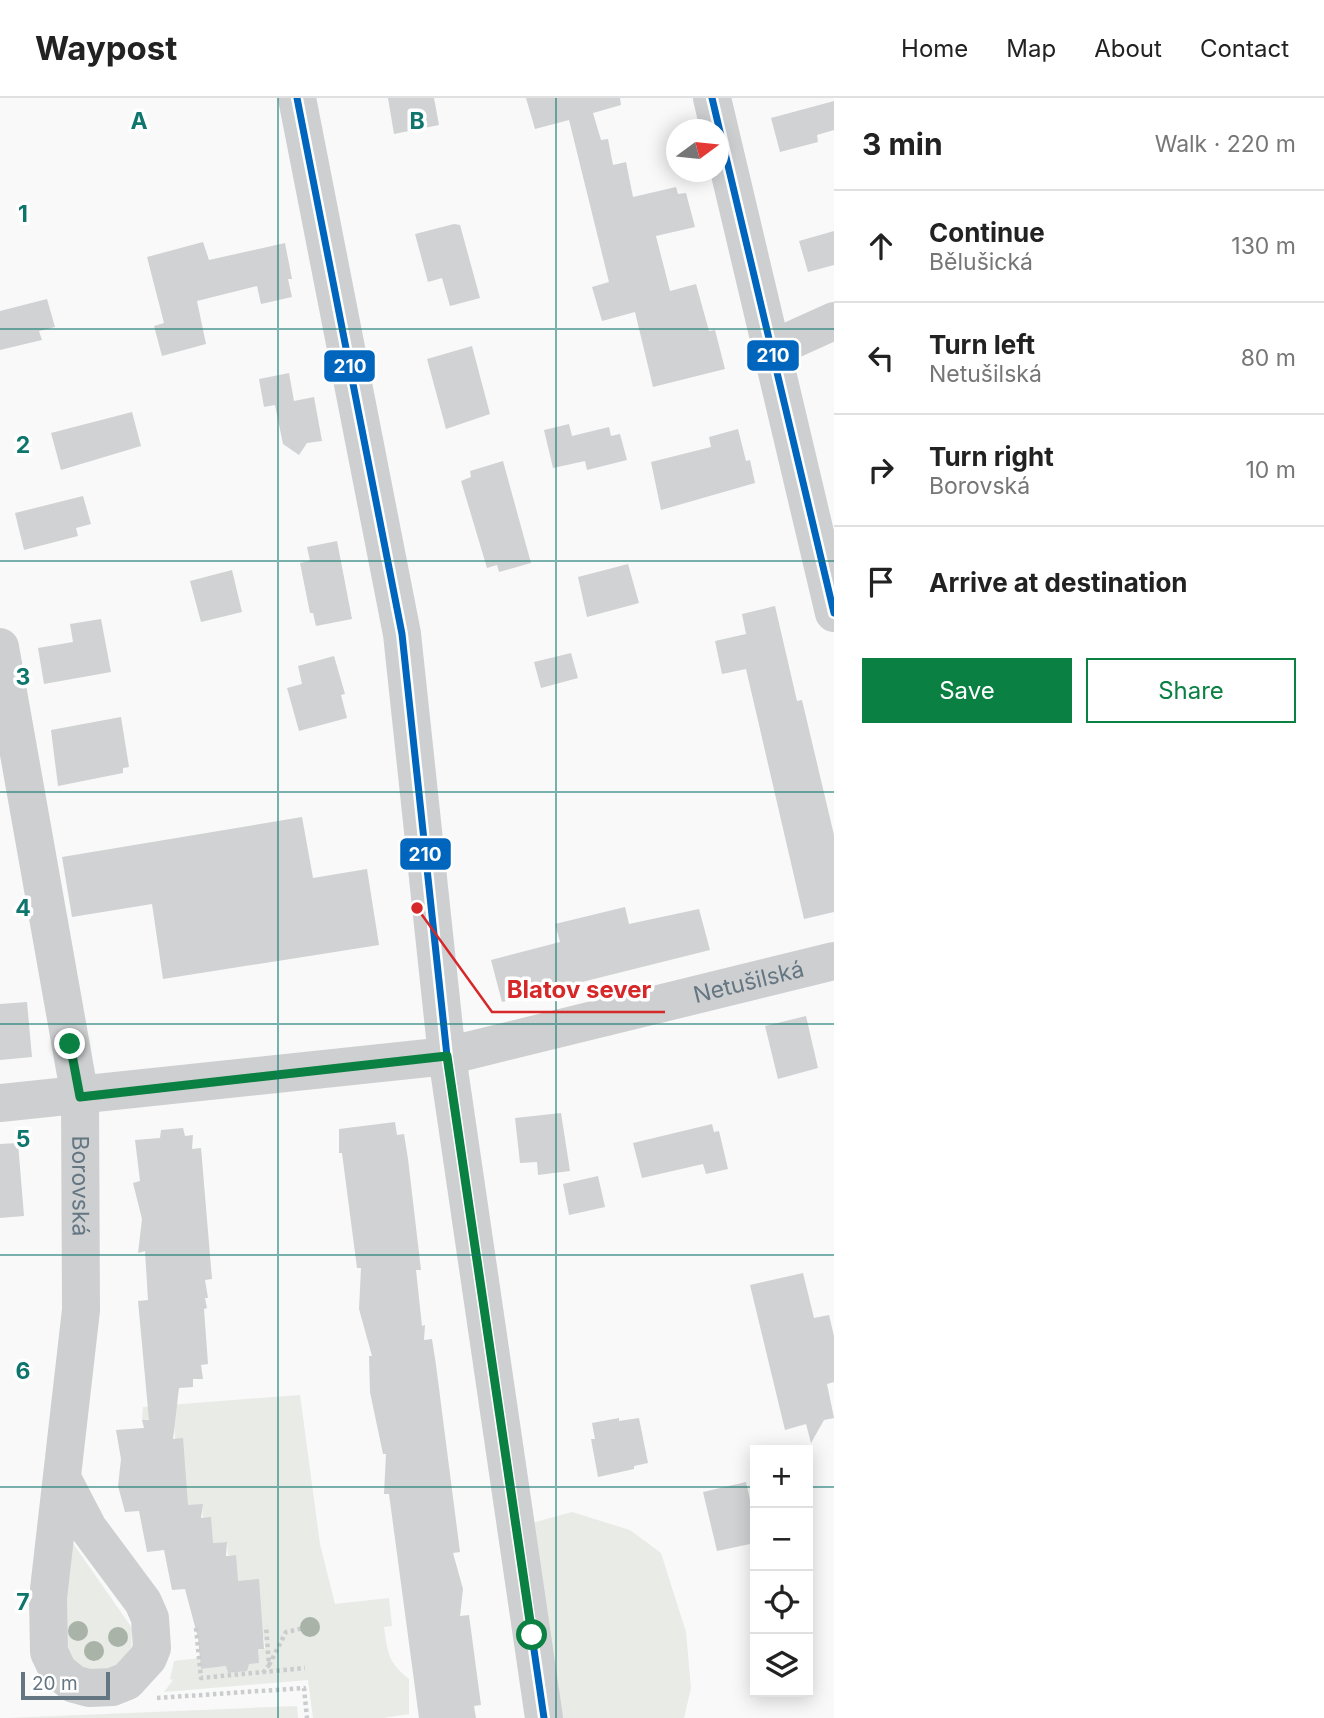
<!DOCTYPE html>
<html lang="en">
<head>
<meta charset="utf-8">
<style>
	:root { --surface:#fff; --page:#f2f2f2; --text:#222; --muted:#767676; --line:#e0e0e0; --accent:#0b8043 }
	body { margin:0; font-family:Inter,sans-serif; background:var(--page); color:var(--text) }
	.controls { position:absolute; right:21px; bottom:21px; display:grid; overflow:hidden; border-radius:0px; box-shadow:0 4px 18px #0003 }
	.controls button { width:63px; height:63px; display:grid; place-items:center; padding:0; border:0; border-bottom:2px solid var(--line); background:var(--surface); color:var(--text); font:35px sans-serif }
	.compass { position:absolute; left:666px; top:21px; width:63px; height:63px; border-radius:50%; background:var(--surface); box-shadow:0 4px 18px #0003; rotate:75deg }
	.scale { position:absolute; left:21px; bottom:18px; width:89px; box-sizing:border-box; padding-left:7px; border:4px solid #657683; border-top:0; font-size:19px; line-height:24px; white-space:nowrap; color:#657683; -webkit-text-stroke:5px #fff; paint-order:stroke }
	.stop { position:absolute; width:21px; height:21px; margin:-16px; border:5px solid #0b8043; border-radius:50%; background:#fff }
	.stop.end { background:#0b8043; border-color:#fff; box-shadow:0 2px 7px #0008 }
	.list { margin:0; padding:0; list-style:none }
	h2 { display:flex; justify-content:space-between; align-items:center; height:91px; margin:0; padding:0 28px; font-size:30px }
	h2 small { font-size:23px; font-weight:400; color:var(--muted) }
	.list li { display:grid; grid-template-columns:46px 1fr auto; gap:21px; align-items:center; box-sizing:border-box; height:112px; padding:0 28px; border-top:2px solid var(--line) }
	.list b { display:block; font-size:26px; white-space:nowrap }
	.list p { margin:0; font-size:23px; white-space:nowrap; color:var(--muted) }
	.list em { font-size:23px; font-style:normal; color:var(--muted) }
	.actions { display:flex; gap:14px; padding:21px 28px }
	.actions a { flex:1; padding:16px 0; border:2px solid var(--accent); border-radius:0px; text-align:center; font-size:24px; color:var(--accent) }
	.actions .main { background:var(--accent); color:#fff }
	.icon { flex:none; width:38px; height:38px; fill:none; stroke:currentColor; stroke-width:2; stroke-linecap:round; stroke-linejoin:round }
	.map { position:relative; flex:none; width:834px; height:1620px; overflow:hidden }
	header { display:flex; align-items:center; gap:42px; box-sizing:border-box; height:98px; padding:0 35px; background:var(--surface); border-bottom:2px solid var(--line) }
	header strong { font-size:33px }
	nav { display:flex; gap:38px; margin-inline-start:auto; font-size:24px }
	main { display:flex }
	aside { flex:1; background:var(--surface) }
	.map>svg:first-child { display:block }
</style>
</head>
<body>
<header>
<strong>Waypost</strong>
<nav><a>Home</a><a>Map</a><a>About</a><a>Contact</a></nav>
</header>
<main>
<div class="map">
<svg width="834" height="1620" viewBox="0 0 834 1620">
	<rect width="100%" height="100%" fill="#f9f9f9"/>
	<path fill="#e8ebe6" d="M300 1297 320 1446 335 1506 389 1500 392 1528 384 1529C388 1556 388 1564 409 1581V1616L383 1620H313L308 1582 164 1594 173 1582 170 1581 174 1563 200 1560 201 1571 227 1568 228 1575 246 1573V1566L258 1551 265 1550 264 1539H257L230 1484 236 1457H228L227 1444 206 1446 211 1420H203L202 1407 181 1408 174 1329 161 1321 142 1322 143 1309Z
		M572 1414 630 1432 661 1455 686 1534 691 1590 684 1620H562L532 1425Z
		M70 1441 132 1530 131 1560 89 1580 60 1550Z
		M297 1608 298 1620H8Z"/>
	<path fill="#d0d2d3" d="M388 0H434L439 27 394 36Z
		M526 0H620L621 7 593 15 601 42 608 41 613 67 626 64 633 99 676 89 678 96 686 95 695 129 656 138 670 193 696 186 709 233 715 232 725 271 653 289 635 214 602 223 592 189 609 184 569 22 535 31Z
		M834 3V32L817 37 818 44 780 54 771 20Z
		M454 126 460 127 480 200 450 208 442 180 428 184 415 136Z
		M834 133V167L808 174 799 143Z
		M203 144 209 162 285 145 292 181H288L292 199 261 206 257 188 197 203 206 246 162 258 154 228 164 225 147 159Z
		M47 201 55 229 39 233 42 242 0 252V213Z
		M472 248 490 316 446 331 427 261Z
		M289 275 294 303 314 299 322 343 307 345 299 357 283 346 275 307 264 309 259 281Z
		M132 314 141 348 61 372 51 335Z
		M569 326 572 338 609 329 611 338 620 336 627 362 587 372 585 363 553 370 544 332Z
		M738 331 746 363 750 362 755 385 661 412 651 364 711 349 709 339Z
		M503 363 531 465 499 474 497 467 487 470 461 383 471 379 470 373Z
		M83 398 91 426 76 430 78 438 24 452 15 415Z
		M337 443 352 521 316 528 313 515H310L300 465 310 463 307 449Z
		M628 466 639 505 587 519 578 479Z
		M232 472 242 514 201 524 190 483Z
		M775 508 797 603 802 602 834 737V814L804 821 746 571 722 576 715 543 746 536 742 516Z
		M101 521 111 574 44 586 38 550 73 544 70 526Z
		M571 555 578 580 541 590 534 564Z
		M334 558 345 596 341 597 347 620 299 633 287 590 302 586 298 568Z
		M121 619 129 669 123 670V675L58 688 51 632Z
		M302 719 313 780 367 771 379 847 163 881 152 806 72 819 62 759Z
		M625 809 629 826 699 811 710 852 502 904 491 862 560 844 555 826Z
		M27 904 32 959 0 962V906Z
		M806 918 818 970 778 981 765 928Z
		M561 1015 570 1073 538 1077 537 1064 520 1065 515 1020Z
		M395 1024 397 1037 404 1036 408 1061 421 1172H416L422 1228 425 1227 424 1242 432 1241 436 1267 460 1454 453 1455 463 1491 460 1518 469 1517 481 1607 474 1608 476 1620H419L389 1396H384L386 1356H383L370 1294 369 1258H372L359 1211 361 1170H357L342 1055H339V1031Z
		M712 1026 714 1034 719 1033 728 1071 706 1076 703 1066 642 1080 633 1045Z
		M183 1030 185 1038 193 1037 192 1051 201 1050 212 1181 205 1182 208 1200H205L207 1210 204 1211 208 1266 201 1267 203 1281H193V1289L179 1290 173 1341 183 1340 188 1407 203 1406 201 1420 211 1419 213 1445 227 1444 226 1458 236 1457 238 1483 259 1481 264 1551H258L259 1565 249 1566 247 1573 228 1575 226 1568 201 1571 198 1540 185 1491 172 1492 164 1452 147 1454 139 1413 125 1414 118 1388 121 1361 116 1332 144 1330 142 1322H149L138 1203 148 1202 145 1153 138 1155 142 1121 133 1085 140 1083 135 1042 160 1040 161 1032Z
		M18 1045 24 1118 0 1120V1046Z
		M598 1078 605 1109 569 1117 563 1086Z
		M803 1175 814 1220 829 1217 834 1238V1284L827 1286 834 1320 824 1322 811 1345 806 1326 785 1332 750 1187Z
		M619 1320V1323L639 1320 648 1365 634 1368V1371L598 1379 591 1341H595L592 1325Z
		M746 1384 755 1424V1445L717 1453 703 1394Z"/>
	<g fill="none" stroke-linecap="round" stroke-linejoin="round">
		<path stroke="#cbcccd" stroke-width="4.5" stroke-dasharray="3.5 3.5" stroke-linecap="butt" d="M196 1530 201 1580 305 1570
			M269 1567 286 1534 304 1530
			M263 1575 269 1567 266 1528
			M157 1600 304 1590 307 1620"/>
		<g stroke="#cecfd0" stroke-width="38">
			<path d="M297 0 402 536 447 958 544 1620"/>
			<path d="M712 0 834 515"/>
			<path d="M772 251 834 223"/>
			<path id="s1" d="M0 549 80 999 81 1212 48 1500 49 1554 58 1573 74 1586 89 1590 112 1589 127 1583 148 1560 152 1550 150 1520 143 1504 88 1430 62 1380"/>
			<path id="s2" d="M0 1005 447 958 834 863"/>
		</g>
		<defs>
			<path id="bus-1" d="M297 0 402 536 447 958 544 1620
				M712 0 834 515"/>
		</defs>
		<use href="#bus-1" stroke="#fff" stroke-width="12"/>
		<use href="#bus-1" stroke="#0065bd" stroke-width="7"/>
	</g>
	<g fill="#a9b3a7">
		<circle cx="310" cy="1529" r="10"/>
		<circle cx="78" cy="1533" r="10"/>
		<circle cx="118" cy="1539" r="10"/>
		<circle cx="94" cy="1553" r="10"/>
	</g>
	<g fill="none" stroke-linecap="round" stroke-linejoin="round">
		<path stroke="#0b8043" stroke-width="9" d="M70 946 80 999 447 958 532 1537"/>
	</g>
	<path fill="none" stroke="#0f766e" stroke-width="2" stroke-opacity="0.55" d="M278 0V1620M556 0V1620M0 231H834M0 463H834M0 694H834M0 926H834M0 1157H834M0 1389H755M808 1389H834"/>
	<g text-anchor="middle" stroke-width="7" stroke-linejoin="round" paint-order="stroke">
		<g font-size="23" fill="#657683" stroke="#fff">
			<text dy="8" stroke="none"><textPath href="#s2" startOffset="760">Netušilská</textPath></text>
			<text dy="8" stroke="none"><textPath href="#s1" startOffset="546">Borovská</textPath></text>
		</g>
	</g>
	<g font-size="23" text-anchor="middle" font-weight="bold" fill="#0f766e" stroke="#fff" stroke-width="7" stroke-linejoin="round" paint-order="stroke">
		<text x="139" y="31">A</text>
		<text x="417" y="31">B</text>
		<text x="23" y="124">1</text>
		<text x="23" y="355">2</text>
		<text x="23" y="587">3</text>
		<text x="23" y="818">4</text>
		<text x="23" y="1049">5</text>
		<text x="23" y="1281">6</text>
		<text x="23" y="1512">7</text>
	</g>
	<path fill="none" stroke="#d62828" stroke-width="2.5" d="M417 810L492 914H665"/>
	<circle fill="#d62828" stroke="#fff" stroke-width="2.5" cx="417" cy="810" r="7"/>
	<g font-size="24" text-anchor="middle" font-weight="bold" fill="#d62828" stroke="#fff" stroke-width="7" stroke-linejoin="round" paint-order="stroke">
		<text x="579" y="900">Blatov sever</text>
	</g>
	<g stroke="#fff" stroke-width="2.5">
		<rect x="746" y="241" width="54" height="33" rx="7" fill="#0065bd"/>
		<rect x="323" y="251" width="53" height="34" rx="7" fill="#0065bd"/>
		<rect x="399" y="739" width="53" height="34" rx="7" fill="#0065bd"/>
	</g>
	<g font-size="19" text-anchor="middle" font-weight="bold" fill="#fff">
		<text x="773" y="264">210</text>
		<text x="350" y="275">210</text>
		<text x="425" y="763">210</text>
	</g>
</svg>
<div class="controls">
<button>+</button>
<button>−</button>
<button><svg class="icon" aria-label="locate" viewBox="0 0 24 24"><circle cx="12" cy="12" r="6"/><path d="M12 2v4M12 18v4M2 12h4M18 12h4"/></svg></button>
<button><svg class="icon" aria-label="layers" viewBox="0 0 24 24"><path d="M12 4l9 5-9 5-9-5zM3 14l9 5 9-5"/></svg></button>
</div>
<svg class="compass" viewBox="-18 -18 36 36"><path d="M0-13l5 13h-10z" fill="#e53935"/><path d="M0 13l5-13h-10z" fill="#767676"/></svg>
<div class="scale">20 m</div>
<div class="stop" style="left:532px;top:1537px"></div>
<div class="stop end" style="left:70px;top:946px"></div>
</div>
<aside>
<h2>3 min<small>Walk · 220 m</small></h2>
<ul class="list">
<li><svg class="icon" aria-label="ahead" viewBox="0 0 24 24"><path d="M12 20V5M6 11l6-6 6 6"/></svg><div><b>Continue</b><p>Bělušická</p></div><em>130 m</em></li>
<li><svg class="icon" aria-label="left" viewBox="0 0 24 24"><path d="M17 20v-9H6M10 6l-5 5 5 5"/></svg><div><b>Turn left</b><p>Netušilská</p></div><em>80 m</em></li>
<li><svg class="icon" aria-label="right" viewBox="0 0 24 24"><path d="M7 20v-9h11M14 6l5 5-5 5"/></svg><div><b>Turn right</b><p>Borovská</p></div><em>10 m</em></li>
<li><svg class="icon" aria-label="arrive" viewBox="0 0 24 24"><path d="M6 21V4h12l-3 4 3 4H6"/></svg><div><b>Arrive at destination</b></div></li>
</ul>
<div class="actions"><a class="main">Save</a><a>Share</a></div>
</aside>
</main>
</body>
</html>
